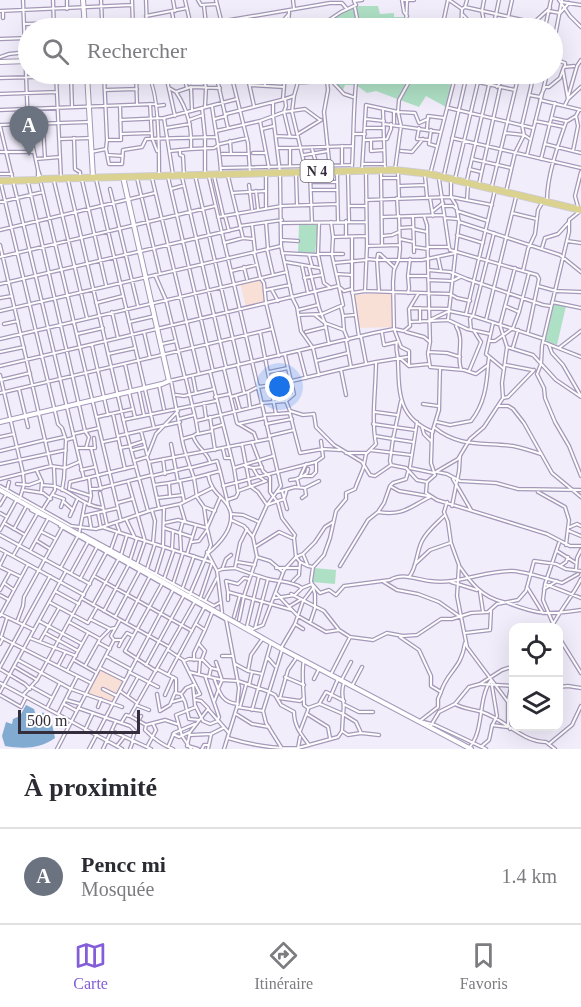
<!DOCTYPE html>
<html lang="fr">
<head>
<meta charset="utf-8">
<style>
	:root { --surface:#fff; --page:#f7f7f7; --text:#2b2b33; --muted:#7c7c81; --line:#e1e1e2; --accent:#835ed8 }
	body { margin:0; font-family:Georgia,serif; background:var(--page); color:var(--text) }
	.controls { position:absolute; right:18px; bottom:18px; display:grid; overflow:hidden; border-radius:12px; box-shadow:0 6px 24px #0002 }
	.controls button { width:54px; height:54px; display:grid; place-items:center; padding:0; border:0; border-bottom:2px solid var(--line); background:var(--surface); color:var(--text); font:30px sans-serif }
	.scale { position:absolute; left:18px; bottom:15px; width:122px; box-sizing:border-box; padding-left:6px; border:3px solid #342e3c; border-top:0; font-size:16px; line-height:21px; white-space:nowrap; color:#342e3c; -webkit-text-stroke:4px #fff; paint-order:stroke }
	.you { position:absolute; left:280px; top:387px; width:21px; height:21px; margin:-15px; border:4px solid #fff; border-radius:50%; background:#1a73e8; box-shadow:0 0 0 9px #1a73e833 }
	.badge { display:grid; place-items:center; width:39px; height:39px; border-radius:50%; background:var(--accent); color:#fff; font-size:20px; font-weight:700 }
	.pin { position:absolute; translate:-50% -50px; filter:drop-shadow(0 2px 3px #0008) }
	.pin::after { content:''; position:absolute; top:32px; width:21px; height:18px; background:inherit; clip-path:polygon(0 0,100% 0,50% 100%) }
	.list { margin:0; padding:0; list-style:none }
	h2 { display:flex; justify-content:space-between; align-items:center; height:78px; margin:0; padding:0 24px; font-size:26px }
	h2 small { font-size:20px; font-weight:400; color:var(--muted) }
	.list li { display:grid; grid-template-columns:39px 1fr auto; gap:18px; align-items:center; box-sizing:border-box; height:96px; padding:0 24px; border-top:2px solid var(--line) }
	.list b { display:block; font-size:22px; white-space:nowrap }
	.list p { margin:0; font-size:20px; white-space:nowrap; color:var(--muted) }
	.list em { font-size:20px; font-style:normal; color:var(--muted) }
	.icon { flex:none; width:33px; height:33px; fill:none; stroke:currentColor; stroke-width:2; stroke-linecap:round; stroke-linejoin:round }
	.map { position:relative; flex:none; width:581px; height:749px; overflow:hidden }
	.search { position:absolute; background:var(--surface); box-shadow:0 6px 24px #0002; left:18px; right:18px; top:18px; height:66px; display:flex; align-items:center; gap:15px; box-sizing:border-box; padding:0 21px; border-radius:33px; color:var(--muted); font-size:22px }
	.sheet { height:174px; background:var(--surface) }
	nav { display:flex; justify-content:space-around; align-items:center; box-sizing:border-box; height:84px; border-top:2px solid var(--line); background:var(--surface); font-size:16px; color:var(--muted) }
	nav a { display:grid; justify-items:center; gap:3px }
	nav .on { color:var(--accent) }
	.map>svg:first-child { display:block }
</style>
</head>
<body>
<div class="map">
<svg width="581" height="749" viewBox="0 0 581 749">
	<rect width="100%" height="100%" fill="#f2edfb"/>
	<path fill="#f9e0d7" d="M262 278 265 303 246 307 240 283Z
		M392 292 393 327 357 328 353 295Z
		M100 670 123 680 112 701 87 693Z"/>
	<path fill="#aee0c5" d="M356 6H378L380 14 394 13V17H407V28H319L347 9Z
		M291 74H435L452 86 446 107 426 96 419 107 376 91 367 93 356 85H345L343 90 329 79 302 81 298 79 296 75Z
		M318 224 315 254 298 253 299 225Z
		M554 303 566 306 557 345 545 342Z
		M314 568 336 570 335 584 312 582Z"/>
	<path fill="#82abd2" d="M26 705 34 709 36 716H41L43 712 52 724 55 738C40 749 23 749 5 746L2 736 6 722 12 724 13 719 20 716Z"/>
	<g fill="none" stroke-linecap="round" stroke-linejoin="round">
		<defs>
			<path id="minor" d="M23 0 28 124 38 170
				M53 0 54 28
				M67 0V9
				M101 0 102 21
				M132 0 133 28
				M146 0 147 28
				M173 0 175 11
				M185 0 191 26
				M198 0 201 5 217 4
				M216 0 223 28
				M293 0 294 9
				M402 0 404 12 407 16
				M404 0H414
				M449 0 462 9 465 7 536 23
				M559 0 570 16 581 27
				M561 2 581 5
				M204 6 206 24
				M465 7 467 0
				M355 8 359 28
				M0 11 132 5
				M3 11V18
				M549 11 560 13 569 3
				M172 12 175 28
				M463 15 475 28
				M146 16 187 8
				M508 18 512 0
				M116 21V28
				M24 24 147 21
				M282 25V22L289 14
				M183 28 330 3H342L347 9
				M271 28 282 25 284 28
				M288 28 289 11
				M331 28 329 20 341 12 356 5 354 1 362 0
				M406 28 407 0
				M442 28 448 0
				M461 28 462 9
				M466 28V20
				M477 28 484 22 482 11 484 0
				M484 28 495 19 499 0
				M519 28 521 20
				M528 28 550 8
				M545 28 551 0
				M0 39 28 38
				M552 52 562 0
				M0 57 9 54 28 52
				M552 58 565 63V66
				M563 71 568 99 565 105
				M56 74 61 178
				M104 74 107 140
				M136 74 137 104
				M145 74C160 81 159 157 159 175
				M184 74 188 76 191 74 215 75
				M203 74 206 88 205 107
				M216 74 228 128
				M231 74 248 143 250 173
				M247 74 254 106
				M265 74V86
				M306 74V82
				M388 74 410 80
				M446 74 455 77 515 90
				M71 76 72 106
				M184 76 187 88
				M285 76 295 78 298 82C314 83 330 80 345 74
				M0 78 144 74
				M152 78 162 81 184 77
				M518 78 533 81
				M330 79 344 94 353 97
				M167 80 175 116
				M327 80 328 90 324 112 330 170
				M250 85 284 87
				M191 87 192 111
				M497 87 505 77 518 79
				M169 88 176 92 191 87 220 88
				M105 90 137 89
				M176 92C188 110 192 127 191 149L214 148 220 144 247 138
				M0 94 57 92
				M529 95 540 97 545 87H549L560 78 564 67 574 66
				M294 96 292 112 306 171
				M568 97 577 66 581 60
				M283 99 285 74
				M568 99 581 87
				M540 100 581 110
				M150 104 152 138 157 151
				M156 106 164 105
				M212 106C215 129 220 150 221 173
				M202 108 205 137V174
				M449 108 533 128
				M0 110 155 104
				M383 110 385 170
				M226 114 285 99
				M273 114V102
				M273 116 280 172 281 246 292 297 297 307 301 331 313 348 319 375
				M164 118 173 175
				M552 118 566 121
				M215 119 226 116
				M366 119 384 121
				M120 120 164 118 237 99
				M189 120 203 115
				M260 121 269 168
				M535 121 564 127
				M394 123V111
				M384 124 440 132
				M0 125 90 122
				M43 125 45 158
				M0 126 84 479
				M166 128 190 124
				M366 128H384
				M419 128 417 139 429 140
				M262 129 274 126
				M427 129 428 116 444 118
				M431 130 429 144 436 146
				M216 131 260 121 284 112 305 109 320 120
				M505 133 524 135 530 139
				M122 134 152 133
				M298 134 321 120
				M354 134H365
				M276 136 297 137
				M290 137 284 112 286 106 285 99 294 96 298 82
				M74 138 75 169 80 172V177
				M452 138 581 168
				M61 139 91 138
				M365 140 387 139 391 129V124
				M371 140V151L384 150
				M230 141 231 154
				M545 144 581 153
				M342 146V164
				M277 148H289
				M106 149 109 164H122L123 150 142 147 146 139 216 137
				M312 149 317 166
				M180 150V155L183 156 184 174
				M170 151 191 149
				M401 151 412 152 423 139
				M573 151 578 126 576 116
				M0 152H34
				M91 152 106 149 107 140H121L120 106
				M253 153H266
				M222 154H249
				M108 155 123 156
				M304 155 328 151
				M527 155 547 74
				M36 159 60 157
				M472 159 511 168
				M541 159 555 103
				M363 164H384
				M290 166V148L353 146
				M352 166C354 135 353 104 357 74
				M221 168 352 165
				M469 169 481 172
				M362 170 366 105 398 112 415 113 419 123 428 119
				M395 170 401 126 398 112 399 100 410 80 417 74
				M431 171 455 77 458 74
				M337 173 338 221
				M348 173 349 221
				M381 173 382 245
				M398 173 399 197
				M0 174H12
				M296 174 297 204
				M310 174 312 222
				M195 175 239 365
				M266 175V208
				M444 175 467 74
				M38 176V170L40 176
				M214 176 223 215
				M228 176 243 238
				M425 176 427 197
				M168 177 213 371
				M182 177 226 367
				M209 177 281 486 267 505 253 536
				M137 178 160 274
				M152 178 199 374
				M381 178H398
				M96 179 154 428
				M439 179 449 247
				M455 179 478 82
				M68 180 126 431 148 511
				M82 180 106 285
				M467 180 489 85
				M54 181 87 318
				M28 182 85 431 89 437 86 448
				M310 182H337
				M1 184 58 424 62 428 66 440 73 438
				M41 184 121 521
				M479 184 500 88
				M249 185 252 209
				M399 186 426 185
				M492 186 519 74
				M110 189 138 306
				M171 189 182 186
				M311 190H337
				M256 191 258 209
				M506 192 515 153 524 135 522 125 534 74
				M232 193 265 191
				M397 198 398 216
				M430 198 433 216
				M366 200 451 197 492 205
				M467 200 468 185
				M547 200C547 176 558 145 566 122L576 116 579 110 577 109
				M0 202 43 192
				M349 206H366
				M443 206H453L457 209
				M578 207 575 196 581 172
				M433 211 443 203
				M457 211 488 221
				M579 212 569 220V232L542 346 541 364 537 374 544 388 545 398 555 422 569 446 581 476
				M512 213 537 219
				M225 216 229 231
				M399 216 400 249 399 259 394 270 393 282 394 329 401 347 409 351V366L429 364
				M424 216 427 225 430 342 428 354 430 367 464 370 476 374 488 365 489 357
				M218 217 282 206 337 204
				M382 217 444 215
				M413 217 414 247
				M445 218 458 219
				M346 221V237
				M266 222 268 249
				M459 222 560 255 581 272
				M282 223 366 222
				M319 223 318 254H343
				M252 224 255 251
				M240 226 282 220
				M399 228 413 227
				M413 229 427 232
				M0 230 155 193
				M457 235 483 243
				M383 236 392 235 399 232
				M333 237 366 236
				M400 239 414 242
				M282 240 298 241
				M567 241 581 243
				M224 243 243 238 253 239
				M0 245 51 466
				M367 246 400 245
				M428 247H449L450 250 537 275 539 279 528 332
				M542 248 545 238 558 234 569 222
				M267 249 273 275
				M254 252 260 277 264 283 266 303 279 356
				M414 252V247L428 249
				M282 253 318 255
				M318 254 324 283 331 288
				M309 255 312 266
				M0 257 215 206
				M438 257 441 271
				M367 259 377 260 379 291
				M410 259 408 276H428
				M377 260H422L455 253
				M377 260 378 254H380L394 267
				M285 262 320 268
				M334 263 366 260
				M302 266 308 293
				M244 267 247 279
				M309 267 319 308 325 323 329 344
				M428 270 450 272 467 279 543 305 550 306
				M231 271 256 265
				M523 271 528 249 535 234 538 210 542 203
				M337 274 352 275
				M155 275 166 300 185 378
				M304 278 322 275
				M428 280 452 281 460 277
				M0 284 240 228
				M538 286 556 291 581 292
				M352 289V237
				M266 290 290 285
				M272 290 278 301
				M365 291 450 294 457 298 470 301
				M352 293 365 291 367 246 366 173
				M408 293 409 288 408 276
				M0 298 12 296
				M552 302 581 308
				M96 303 123 296
				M505 306 519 312
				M341 307 343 316 354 315
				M410 308 449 309
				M298 310 318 305
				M0 311 281 246
				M112 312 118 338
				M466 314 495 190
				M298 315 322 314 343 305 332 255 333 237 331 222
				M315 315 325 323 344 330 348 340
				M343 316 344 330
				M430 320 449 311 473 316 544 339
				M448 320 459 222 456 205 451 197V179
				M486 320 516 197
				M129 322 155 316
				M410 322 448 320 467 329 490 334
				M420 322V308
				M493 323 486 354 504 369
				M4 324 18 321
				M456 326C465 340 456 355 461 369
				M471 330 470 319 473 316 494 233
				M144 332 150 358
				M260 332 276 414
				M306 332 326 327
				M406 332 424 337 430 342
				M382 333 384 345 397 342C395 348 398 354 398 361 399 393 398 418 433 432
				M77 334 103 328
				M361 337 366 363
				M0 339 287 272
				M489 341H495L513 328 519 312 529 273
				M543 342 581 357
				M162 344 176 341
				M92 345 108 415
				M549 345 552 353 563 365 581 396
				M507 347 533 355 556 380 581 397
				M513 347 518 330
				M559 348 581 331
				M299 351 306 378
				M0 352 24 347
				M428 352 447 353 460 357
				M108 354 135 348
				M285 355 294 394 286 401
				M400 358 409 366
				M316 361 348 353
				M125 364 131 391
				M506 365 532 370
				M0 366 338 286 344 291 352 289 359 337
				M238 366 244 392
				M352 367 376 362
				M224 369 237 423 254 433 257 441
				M341 370 346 395
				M469 371 481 342 474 331
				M210 372 234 468
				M269 372 288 368
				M0 375 23 473 24 485 20 498
				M193 377 196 393
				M186 379 196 421 262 405
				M1 380 30 373
				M169 381 374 333 394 329 404 331 410 326 409 309 418 294
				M171 381 183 444C186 456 190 467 194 478L220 471 217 461 190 468
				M283 383 287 400
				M159 385 164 409
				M19 389 28 427
				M139 391 144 415
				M129 392 135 417
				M248 392 250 407
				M0 393 272 329
				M176 395 184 396 214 389
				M236 396 240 410
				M215 397 230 394
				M231 397 248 392 258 387 279 384 351 367 346 340
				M503 398 508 397 534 370
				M204 403 206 418
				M262 403 286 401 290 411 303 415 314 414 316 427 334 445 362 462 370 475 375 476 391 465 406 468 417 480 427 482 426 493 437 500 547 534 570 546H581
				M423 404 438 406
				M498 406H508L513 409 524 423 552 473 581 497
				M375 412 397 415
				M113 414 125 469
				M290 414 294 430
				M264 415 290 413
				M97 417 133 409
				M210 417 215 450
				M179 419 194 415
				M123 420 216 401
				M196 421 198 433 193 436C198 450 207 451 210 462
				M437 422 450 425 471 421C484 405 487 385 488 365
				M238 424 265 418
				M266 424 292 419
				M373 424 415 430
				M422 427 424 434 431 441
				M212 428 222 425
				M435 428C460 448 484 442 513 446 523 448 532 451 541 454
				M141 431 147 454
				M73 434 99 428
				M198 434 212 431
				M118 436 180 422
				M269 436 294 430 300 453 323 449 340 450
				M375 436 393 439 401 401
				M0 437 14 434
				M182 439 193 436
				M46 441 64 437
				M103 442 117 439
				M252 442 263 471 270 477V492L278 503 282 518 295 535 294 538 296 557 300 562 308 566
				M171 444 178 481
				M242 444 250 486 258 492 267 505 284 499 287 489
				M132 445 144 441
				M77 448H95L94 438
				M91 448 101 489
				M120 448 131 446
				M223 449 225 458H230
				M133 450 145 447
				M370 450 411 455
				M0 451 45 440
				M346 453H367
				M147 457 156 434 178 411
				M163 459 165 474
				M134 461 147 457 149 462 269 439
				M149 462 159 508
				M0 464 66 450
				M364 464 366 454 376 444C371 418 376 389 376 362L407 357
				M391 465 390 461 393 439 413 442
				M245 466 253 468 262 467
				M410 467 417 422
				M65 468 79 462
				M253 468 257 475 265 481
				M410 468 434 473 458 459 470 439 484 427 503 398 502 383 507 347 500 325 515 268
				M81 470 95 467
				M37 471 42 482 41 493
				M220 471 227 500
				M437 472 447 474 460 481 496 483 518 489 581 490
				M208 474C211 496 228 497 231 514L243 515 259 522
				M152 476 190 467
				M303 476 307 473 308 469
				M300 477 306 464
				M0 479 51 466 65 468
				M296 479 303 476H312L316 472V462
				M453 479 471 510
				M290 480 297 479 299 487
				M128 481 145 541 137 564
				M180 481 184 501
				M427 482 435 475 431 463 432 433 439 410 440 368
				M17 484 29 485 40 481
				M42 485C46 486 52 485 57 487 73 493 84 506 103 508
				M154 485 169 483
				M0 486 71 526 96 529 152 510 180 504 212 488
				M223 486 316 462 323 457 321 441
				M390 486 399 491 428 496
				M305 488 319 481
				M90 489H97L152 475
				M7 490 9 482
				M23 490 43 493 51 499
				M62 490 64 478 66 440
				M238 491 266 481
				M282 491 287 509
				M277 492 295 487 305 488 306 495 302 498
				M538 492 565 507 569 520 566 545
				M100 493 107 525
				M53 495 64 499 61 507
				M91 496 69 489 70 482 136 466
				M157 498 183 495
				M64 502 73 510
				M447 502 444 512 448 522 451 543 459 565 457 596 467 647 508 702V724L510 729
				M117 503 132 499
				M180 504 185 521
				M0 505 6 495
				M89 505 91 496 89 478
				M228 505 227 500 236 497 238 493 234 468 273 456
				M452 506 459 471 460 456
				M204 507 215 511
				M43 509 55 490 54 468
				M31 510 45 517
				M152 511 155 521 153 543
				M378 512C404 516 409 507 430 497
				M0 513 7 517
				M98 513 101 528
				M89 515 91 527
				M70 516 77 500
				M83 516 118 508
				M126 519 135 538
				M231 520 244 526 253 537 257 557 244 596 239 620
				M116 522 120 533
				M4 523 25 535
				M164 523 178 520 207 528 204 507 197 497 194 478 169 483 170 496
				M60 526 225 619
				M102 527 211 562
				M570 527 577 524 581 526
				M164 528 192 537
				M14 529 27 505
				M0 530 16 501
				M569 531 581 536
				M42 532 56 539
				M82 534 214 606 221 602
				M0 535 90 584
				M37 541 50 549
				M192 542 199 541 207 530
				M163 546 164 507
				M255 547 279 532 292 538
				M0 549 84 595
				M111 549 117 532
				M172 549 173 531
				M30 551 49 517
				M181 551 180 532 183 521
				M557 551 576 563
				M207 552 217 571 222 569 235 568 240 543 247 529
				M187 554 196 525
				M207 554C218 545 232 530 231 515
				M303 554 308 566 313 567
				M121 555 127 535
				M13 556 37 514
				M257 557 270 561 282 571
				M130 560 137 538
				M237 562 255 565
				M415 564 430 550 450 543
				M0 565 6 553
				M340 566 368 520 378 512 384 503 390 486 393 483 406 479 408 472
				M560 566 566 562 568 557
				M0 567 21 577
				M61 567 79 534 85 503
				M223 567 226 559 231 555
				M460 567C471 583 482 597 503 602
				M235 568C246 572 257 576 268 579 280 582 292 581 302 588L312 584 320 593 329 590 336 595 344 586 390 580C403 572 417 580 430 581 459 585 485 570 513 571 527 572 548 579 562 583L578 574
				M276 568H299
				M147 569 155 544
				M576 570 577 558 581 550
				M217 571 222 612
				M71 573 88 542
				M156 573 164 547
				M94 576 192 631
				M409 577C417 568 416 553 422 541 427 531 436 524 444 516
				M80 579 97 547
				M164 579 174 550
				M293 581 299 575 300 562
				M384 582 397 590 418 594 439 602 459 616
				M451 582 477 590
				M4 583 14 590
				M173 584 183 553
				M545 584 581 598
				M183 587 194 556
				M527 587 543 613
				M544 589 557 581
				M0 590 10 572
				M55 591 79 604
				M228 592 226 581 238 584 244 578 249 579
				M480 592 483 612
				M276 593 292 610
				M190 594 211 545 207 528 220 498
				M291 594 324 611 339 630
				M0 595 9 600
				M275 598 295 595 302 588
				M83 599 169 647
				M200 599 212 563
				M228 600V592L292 610 298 616 326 632 339 630 350 637 373 640 387 633 403 636 417 635 441 619H452L471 613 488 612 497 604 518 600 526 591 534 561 556 564 566 569 581 571
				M205 601 217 578
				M49 602 88 623 97 607
				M508 603C539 615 549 615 581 610
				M93 605 118 560
				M290 606 300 600
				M104 611 128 566
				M0 614 34 630
				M0 616 27 566
				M115 617 139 572
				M234 617 240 595
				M90 619 110 629 115 628
				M39 621 82 644
				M17 622 23 606 24 597 62 528
				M69 622 100 639
				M126 623 149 578
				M310 623 315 608V594L311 581 313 567 324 555 330 538 336 511 346 499V493L355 489C358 480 361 475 364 466
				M295 624 303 629
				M247 626 253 629 263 625 284 570 296 557 303 554 315 542 325 527 333 522
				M247 626 259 576
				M255 628 268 579
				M551 628C560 610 573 596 581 579
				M555 628 543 600 545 584 559 543
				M205 630 212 613
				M45 633 78 651
				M465 633 490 630 491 610
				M558 636 581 673
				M0 637 91 683
				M1 637 7 618
				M400 637 419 650 431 676V686L441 692 438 699V707L420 721
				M30 638 76 656
				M114 640H122L127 633 133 636
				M40 641 59 608
				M99 643 110 649
				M0 644 3 638
				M199 644 205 651 202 659
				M119 646 122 640
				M281 648 295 624 303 601 313 588
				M168 650 183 660 200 694 195 696
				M106 656 130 669
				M222 656H233
				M267 657 275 666
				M18 660 71 689 122 707
				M74 660 97 673
				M194 660V653L205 630 196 624
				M184 661 189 659 203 660 211 668
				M216 662 222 680 218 689
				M235 664 248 671
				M146 665 183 597
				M58 666 65 653
				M85 666 100 639 110 629
				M0 667 50 576
				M15 667 37 680
				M100 668 124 680
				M0 669 25 684 30 689
				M157 669 176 679V693L181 694 185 702 189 719 199 720
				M67 671 88 633
				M156 671 125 651 162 584
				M129 672 158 687
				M189 672 222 680 238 681 267 691 275 695 281 705 294 712C294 726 301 734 309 745
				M199 673 200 661
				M262 674 248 671 251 655 263 638
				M331 674 350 637
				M168 675 204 608
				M205 676 219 717 218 719
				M209 677 211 668 219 670
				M285 677 304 685
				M214 678C219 691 221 703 238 704
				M314 679 319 669
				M341 681 351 662
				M0 683 122 749
				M344 683C339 695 346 701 343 714L356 722 361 733
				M481 684 514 686
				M195 685H193L195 705 203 721 210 724 218 721
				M249 685 252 672
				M352 686 362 667
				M32 687 52 698
				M558 687 568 686 581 688
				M103 689 117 696
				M120 691 137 703
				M0 692 66 571
				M441 692C447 671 461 670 465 643
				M182 693 186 688 193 685
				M157 694 160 711 170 705 175 693
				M0 695 21 707 26 697
				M23 695 37 680 106 553
				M128 695 138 677
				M165 695 173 677
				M279 698 300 701 304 698
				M280 698 288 670 297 657
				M66 700 80 704
				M196 700 201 701 208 708
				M329 700 338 679
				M508 701 511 687
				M172 702 183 699
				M214 702 218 691
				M64 704 77 711
				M320 704 343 714 342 731
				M455 704C464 709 472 709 482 712 504 719 522 742 546 742L555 749
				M136 705 149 710
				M345 705 359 712H373
				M98 707 101 699
				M237 707 263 711
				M240 707 246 685
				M47 708 60 683
				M78 708 130 726 135 731 132 741
				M308 708 319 704 326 692 344 701
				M252 710 271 643
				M58 714 77 677
				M236 714 252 724 269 727
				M307 714 328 727 330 738
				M130 716 146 725 165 720 177 724
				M138 721 141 716
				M420 721 435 725 486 749
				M121 723 126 715 130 716 194 603
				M146 725 145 730C153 738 162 745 173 749
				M492 725 507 727
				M430 727 439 712 455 704 469 687 480 684 502 670 514 666
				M85 730 93 713
				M112 731 151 749
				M300 731 308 710V708L304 705C304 693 301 670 304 661
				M173 734 179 737 190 732
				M190 735 211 734 223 728
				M228 738C251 745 274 749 298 748L300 737
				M549 744 572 725 581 706
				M117 746 124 737
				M187 746 190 732 208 709 229 733
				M188 746 198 749
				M147 747 156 730 153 724
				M168 747 174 733 195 724
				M281 747 266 723 263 711 282 650
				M298 748 338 737 342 731 348 735 361 733 379 735
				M469 748C485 730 477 700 491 680L497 716 492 726 489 740 482 746
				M57 749 114 640 111 636 120 620
				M89 749 173 590
				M103 749 116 721
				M130 749 133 741
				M191 749 182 736 176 715 196 707
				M202 749 204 745H209
				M208 749 211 735
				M224 749 237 707 239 688 226 619"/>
			<path id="tertiary" d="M83 0 85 28
				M0 62 28 61
				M87 74 93 177
				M0 422 162 384 169 381 123 177
				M0 490 282 649 471 749"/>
			<path id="primary" d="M41 179 395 170 430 174 581 210
				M0 181 38 180"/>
		</defs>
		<use href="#minor" stroke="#a598b9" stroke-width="4.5"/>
		<use href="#tertiary" stroke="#a598b9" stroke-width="6"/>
		<use href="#primary" stroke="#cecdd0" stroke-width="8"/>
		<use href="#minor" stroke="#fff" stroke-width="2"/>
		<use href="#tertiary" stroke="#fff" stroke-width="4"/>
		<use href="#primary" stroke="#dbd28f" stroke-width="6"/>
	</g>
	<g text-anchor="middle" stroke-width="4.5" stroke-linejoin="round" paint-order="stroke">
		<rect fill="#fff" stroke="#716d76" stroke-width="1.5" x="300.5" y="160" width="33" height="22" rx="4.5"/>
		<g font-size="14" font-weight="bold" fill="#342e3c">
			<text x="317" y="176">N 4</text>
		</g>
	</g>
</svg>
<div class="controls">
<button><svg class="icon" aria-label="locate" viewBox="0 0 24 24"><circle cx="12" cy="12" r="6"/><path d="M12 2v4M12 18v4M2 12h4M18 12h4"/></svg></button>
<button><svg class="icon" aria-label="layers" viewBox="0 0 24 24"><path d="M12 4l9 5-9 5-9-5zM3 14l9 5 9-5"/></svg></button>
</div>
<div class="scale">500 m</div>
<div class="you"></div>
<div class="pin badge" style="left:29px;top:156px;background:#6b7280">A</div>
<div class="search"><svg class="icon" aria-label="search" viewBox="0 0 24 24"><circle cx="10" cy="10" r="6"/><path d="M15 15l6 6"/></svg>Rechercher</div>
</div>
<section class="sheet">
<h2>À proximité<small></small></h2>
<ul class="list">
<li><span class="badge" style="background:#6b7280">A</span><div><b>Pencc mi</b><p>Mosquée</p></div><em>1.4 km</em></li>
</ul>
</section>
<nav>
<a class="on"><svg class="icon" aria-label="map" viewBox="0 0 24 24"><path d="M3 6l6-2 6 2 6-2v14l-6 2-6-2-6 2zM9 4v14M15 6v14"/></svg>Carte</a>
<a><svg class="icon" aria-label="directions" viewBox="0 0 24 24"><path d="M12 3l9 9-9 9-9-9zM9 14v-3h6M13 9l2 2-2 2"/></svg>Itinéraire</a>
<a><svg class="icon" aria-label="saved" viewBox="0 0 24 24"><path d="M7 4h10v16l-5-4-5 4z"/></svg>Favoris</a>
</nav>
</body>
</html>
